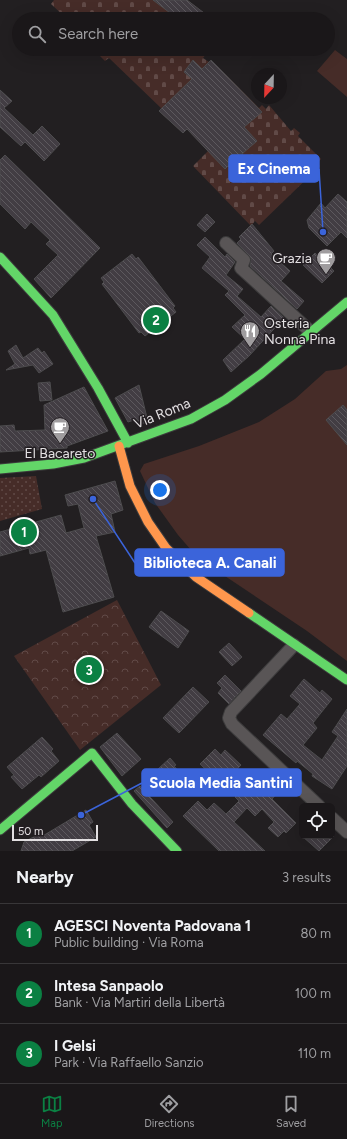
<!DOCTYPE html>
<html lang="en">
<head>
<meta charset="utf-8">
<style>
	:root { --surface:#1a1719; --page:#272426; --text:#f1f3f6; --muted:#9f9fa2; --line:#383638; --accent:#0b8043 }
	body { margin:0; font-family:Figtree,sans-serif; background:var(--page); color:var(--text) }
	.controls { position:absolute; right:12px; bottom:12px; display:grid; overflow:hidden; border-radius:6px; box-shadow:0 4px 16px #0002 }
	.controls button { width:36px; height:36px; display:grid; place-items:center; padding:0; border:0; border-bottom:1px solid var(--line); background:var(--surface); color:var(--text); font:20px sans-serif }
	.compass { position:absolute; left:251px; top:68px; width:36px; height:36px; border-radius:50%; background:var(--surface); box-shadow:0 4px 16px #0002; rotate:202deg }
	.scale { position:absolute; left:12px; bottom:10px; width:86px; box-sizing:border-box; padding-left:4px; border:2px solid #e3e0e2; border-top:0; font-size:11px; line-height:14px; white-space:nowrap; color:#e3e0e2; -webkit-text-stroke:3px #231e22; paint-order:stroke }
	.you { position:absolute; left:160px; top:490px; width:14px; height:14px; margin:-10px; border:3px solid #fff; border-radius:50%; background:#1a73e8; box-shadow:0 0 0 6px #1a73e833 }
	.badge { display:grid; place-items:center; width:26px; height:26px; border-radius:50%; background:var(--accent); color:#fff; font-size:13px; font-weight:700 }
	.pin { position:absolute; translate:-50% -50%; border:2px solid #fff; box-shadow:0 1px 4px #0006 }
	.list { margin:0; padding:0; list-style:none }
	h2 { display:flex; justify-content:space-between; align-items:center; height:52px; margin:0; padding:0 16px; font-size:17px }
	h2 small { font-size:13px; font-weight:400; color:var(--muted) }
	.list li { display:grid; grid-template-columns:26px 1fr auto; gap:12px; align-items:center; box-sizing:border-box; height:60px; padding:0 16px; border-top:1px solid var(--line) }
	.list b { display:block; font-size:15px; white-space:nowrap }
	.list p { margin:0; font-size:13px; white-space:nowrap; color:var(--muted) }
	.list em { font-size:13px; font-style:normal; color:var(--muted) }
	.icon { flex:none; width:22px; height:22px; fill:none; stroke:currentColor; stroke-width:2; stroke-linecap:round; stroke-linejoin:round }
	.map { position:relative; flex:none; width:347px; height:851px; overflow:hidden }
	.search { position:absolute; background:var(--surface); box-shadow:0 4px 16px #0002; left:12px; right:12px; top:12px; height:44px; display:flex; align-items:center; gap:10px; box-sizing:border-box; padding:0 14px; border-radius:22px; color:var(--muted); font-size:15px }
	.sheet { height:232px; background:var(--surface) }
	nav { display:flex; justify-content:space-around; align-items:center; box-sizing:border-box; height:56px; border-top:1px solid var(--line); background:var(--surface); font-size:11px; color:var(--muted) }
	nav a { display:grid; justify-items:center; gap:2px }
	nav .on { color:var(--accent) }
	.map>svg:first-child { display:block }
</style>
</head>
<body>
<div class="map">
<svg width="347" height="851" viewBox="0 0 347 851">
	<defs>
		<pattern id="grass-dots" width="8" height="8" patternUnits="userSpaceOnUse"><rect width="8" height="8" fill="#462c28"/><path d="M2 2h.1M6 6h.1" fill="none" stroke="#614a47" stroke-width="1.8" stroke-linecap="round"/></pattern>
		<pattern id="forest-crowns" width="20" height="18" patternUnits="userSpaceOnUse"><rect width="20" height="18" fill="#462c28"/><path d="M2 6a3 3 0 1 1 6 0M12 15a3 3 0 1 1 6 0" fill="none" stroke="#614a47"/></pattern>
		<pattern id="cemetery-stones" width="16" height="16" patternUnits="userSpaceOnUse"><rect width="16" height="16" fill="#462c28"/><path d="M2 7V4a2 2 0 0 1 4 0v3zM10 15v-3a2 2 0 0 1 4 0v3z" fill="#614a47"/></pattern>
		<pattern id="building-back-hatch" width="6" height="6" patternUnits="userSpaceOnUse"><rect width="6" height="6" fill="#423d43"/><path d="M-1 5l2 2M0 0l6 6M5-1l2 2" fill="none" stroke="#5d595e"/></pattern>
	</defs>
	<rect width="100%" height="100%" fill="#221f21"/>
	<path fill="url(#grass-dots)" d="M36 476 42 509 0 521V478Z"/>
	<path fill="url(#forest-crowns)" d="M117 600 161 685 80 750 14 656Z"/>
	<path fill="url(#cemetery-stones)" d="M54 0H187L212 19H67L51 4Z
		M99 49H210L203 58 209 62 211 60 259 108 262 105 266 109 269 105 291 131 294 128 300 133 298 136 321 159 317 163 320 166 259 225 255 221 251 226 193 166 208 151 187 129 183 133 159 111 161 108 109 58 105 61 100 56 103 53Z"/>
	<path fill="#462c28" d="M335 50 347 59V97L317 71Z
		M347 365V661L307 631 198 558 178 535 155 503 140 471 144 464 199 446 259 422 295 399 326 371 341 369Z"/>
	<path fill="url(#building-back-hatch)" stroke="#4d4c4e" d="M153 0H187L212 19H178Z
		M193 60 202 69 211 60 262 112 244 127 257 141 243 153 239 161 230 164 225 169 187 129 183 133 159 111 192 79 184 72Z
		M0 90 12 101 4 108 33 135 42 126 60 144 44 161 25 142 21 146 0 127Z
		M5 155 100 248 51 298 34 279 58 255 46 244 50 240 31 222 25 229 0 204V160Z
		M338 194 347 202V238L341 232 327 246 309 228 307 220 321 203 325 208Z
		M207 214 215 222 205 232 197 225Z
		M252 224 274 251 271 254 290 271 281 281 304 301 297 309 250 266 251 258 237 243 241 239 239 237Z
		M205 237 225 257 227 254 235 262 226 275 243 289 237 296 261 317 271 306 284 318 249 356 231 372 223 360 245 339 232 327 245 315 225 295 229 291 202 268 210 257 197 245Z
		M315 253 334 271 322 283 303 265Z
		M132 254 136 259 138 257 175 306 173 308 176 312 145 336 141 332 139 333 102 284 104 282 101 278Z
		M16 345 23 358 38 348 42 353 44 351 53 364 39 373 33 365 6 370 15 364 8 351Z
		M50 382 52 400 40 401 38 383Z
		M139 385 148 422 139 424 137 419 128 422 115 398Z
		M84 387 108 431 67 446V448L0 452V426L14 425 15 431 45 430 44 405Z
		M343 405 347 410V445L326 420Z
		M115 481 123 510 111 514 115 532 96 536 114 597 63 612 46 550 30 554 29 548 0 556V532L61 515 66 533 84 528 78 504 68 506 65 495Z
		M161 611 189 631 178 648 149 627Z
		M229 643 242 657 232 666 219 652Z
		M225 675 241 691 229 704 218 693 222 688 217 683Z
		M304 679 320 693 322 690 332 699 313 723 317 728 303 745 322 760 338 736 332 732 347 709V766L332 789 312 776 313 774 297 761 296 763 263 735 281 714 287 719 300 704 290 696Z
		M193 687 209 702 179 733 163 718Z
		M117 733 141 759 122 776 100 747Z
		M42 737 53 749 51 751 59 761 41 777 39 775 22 789 11 777 14 775 7 767Z
		M215 749 221 755 225 750 241 765 222 785 200 764Z
		M170 758 176 765 174 766 182 775 172 784 157 770Z
		M262 780 277 793 272 799 296 823 286 833 284 831 278 837 268 828 274 822 262 809 255 816 247 808 234 822 265 851H219L183 816 198 801 207 810 214 803 226 814 239 801 235 797 244 788 250 794Z
		M140 786 173 822 167 828 134 791Z
		M86 810 93 822 89 825 96 837 72 851H21L24 842 39 834 41 837Z
		M302 836H334L319 851Z"/>
	<g fill="none" stroke-linecap="round" stroke-linejoin="round">
		<defs>
			<path id="street" d="M226 243 244 260 241 268 312 333
				M294 645 231 712 229 718 232 724 319 806
				M332 818 347 832"/>
			<path id="fast" d="M0 257 53 315 98 388 128 443
				M0 469 53 464 84 458 191 419 225 400 261 374 347 302
				M249 613 347 680
				M0 830 92 753 132 804 177 851"/>
			<path id="slow" d="M119 446 130 486 148 522 166 548 196 577 249 613"/>
		</defs>
		<use href="#street" stroke="#3c3b3c" stroke-width="14"/>
		<use href="#fast" stroke="#3c3b3c" stroke-width="11"/>
		<use href="#slow" stroke="#3c3b3c" stroke-width="11"/>
		<use href="#street" stroke="#595556" stroke-width="12"/>
		<use href="#fast" stroke="#63d668" stroke-width="9"/>
		<use href="#slow" stroke="#ff974d" stroke-width="9"/>
	</g>
	<defs>
		<symbol id="cafe-pin" viewBox="-11 -11 22 30"><path d="M0 17L-7.5 6A9.5 9.5 0 1 1 7.5 6Z" fill="#9f9c9e" stroke="#231e22"/><path d="M-5.5-4.5H6V0H3Q3 3.5 0 3.5H-2.5Q-5.5 3.5-5.5 0ZM3-3.2v2h1.7v-2ZM-6 4.5H4V6H-6Z" fill="#fff"/></symbol>
		<symbol id="restaurant-pin" viewBox="-11 -11 22 30"><path d="M0 17L-7.5 6A9.5 9.5 0 1 1 7.5 6Z" fill="#9f9c9e" stroke="#231e22"/><path d="M-5-6h1v4h1v-4h1v4h1v-4h1v5L-1.5 .5V6h-2V.5L-5-1ZM5-6V6H3V1.5H1.5Q1.5-4 5-6Z" fill="#fff"/></symbol>
	</defs>
	<g fill-rule="evenodd">
		<use href="#cafe-pin" x="315" y="247" width="22" height="30"/>
		<use href="#restaurant-pin" x="239" y="320" width="22" height="30"/>
		<use href="#cafe-pin" x="49" y="416" width="22" height="30"/>
	</g>
	<g text-anchor="middle" stroke-width="3" stroke-linejoin="round" paint-order="stroke">
		<g font-size="14" fill="#e3e0e2" stroke="#231e22" text-anchor="end">
			<text x="312" y="263">Grazia</text>
			<text x="264" y="328" text-anchor="start">Osteria<tspan x="264" dy="16">Nonna Pina</tspan></text>
			<text x="60" y="458" text-anchor="middle">El Bacareto</text>
		</g>
		<g font-size="14" fill="#e3e0e2" stroke="#231e22">
			<text transform="translate(162 413) rotate(-22)" y="5">Via Roma</text>
		</g>
	</g>
	<path fill="none" stroke="#3b64da" stroke-width="1.5" d="M323 232L319 169M93 499L135 563M81 815L142 783"/>
	<g fill="#3b64da" stroke="#231e22" stroke-width="1.5">
		<circle cx="323" cy="232" r="4"/>
		<circle cx="93" cy="499" r="4"/>
		<circle cx="81" cy="815" r="4"/>
	</g>
	<g fill="#3b64da" stroke="#3b64da" stroke-width="1.5">
		<rect x="229" y="155" width="90" height="27" rx="4"/>
		<rect x="135" y="549" width="149" height="27" rx="4"/>
		<rect x="142" y="769" width="159" height="27" rx="4"/>
	</g>
	<g font-size="15" text-anchor="middle" font-weight="bold" fill="#fff">
		<text x="274" y="174">Ex Cinema</text>
		<text x="210" y="568">Biblioteca A. Canali</text>
		<text x="221" y="788">Scuola Media Santini</text>
	</g>
</svg>
<div class="controls">
<button><svg class="icon" aria-label="locate" viewBox="0 0 24 24"><circle cx="12" cy="12" r="6"/><path d="M12 2v4M12 18v4M2 12h4M18 12h4"/></svg></button>
</div>
<svg class="compass" viewBox="-18 -18 36 36"><path d="M0-13l5 13h-10z" fill="#e53935"/><path d="M0 13l5-13h-10z" fill="#9f9fa2"/></svg>
<div class="scale">50 m</div>
<div class="you"></div>
<div class="pin badge" style="left:24px;top:532px">1</div>
<div class="pin badge" style="left:156px;top:320px">2</div>
<div class="pin badge" style="left:89px;top:670px">3</div>
<div class="search"><svg class="icon" aria-label="search" viewBox="0 0 24 24"><circle cx="10" cy="10" r="6"/><path d="M15 15l6 6"/></svg>Search here</div>
</div>
<section class="sheet">
<h2>Nearby<small>3 results</small></h2>
<ul class="list">
<li><span class="badge">1</span><div><b>AGESCI Noventa Padovana 1</b><p>Public building · Via Roma</p></div><em>80 m</em></li>
<li><span class="badge">2</span><div><b>Intesa Sanpaolo</b><p>Bank · Via Martiri della Libertà</p></div><em>100 m</em></li>
<li><span class="badge">3</span><div><b>I Gelsi</b><p>Park · Via Raffaello Sanzio</p></div><em>110 m</em></li>
</ul>
</section>
<nav>
<a class="on"><svg class="icon" aria-label="map" viewBox="0 0 24 24"><path d="M3 6l6-2 6 2 6-2v14l-6 2-6-2-6 2zM9 4v14M15 6v14"/></svg>Map</a>
<a><svg class="icon" aria-label="directions" viewBox="0 0 24 24"><path d="M12 3l9 9-9 9-9-9zM9 14v-3h6M13 9l2 2-2 2"/></svg>Directions</a>
<a><svg class="icon" aria-label="saved" viewBox="0 0 24 24"><path d="M7 4h10v16l-5-4-5 4z"/></svg>Saved</a>
</nav>
</body>
</html>
